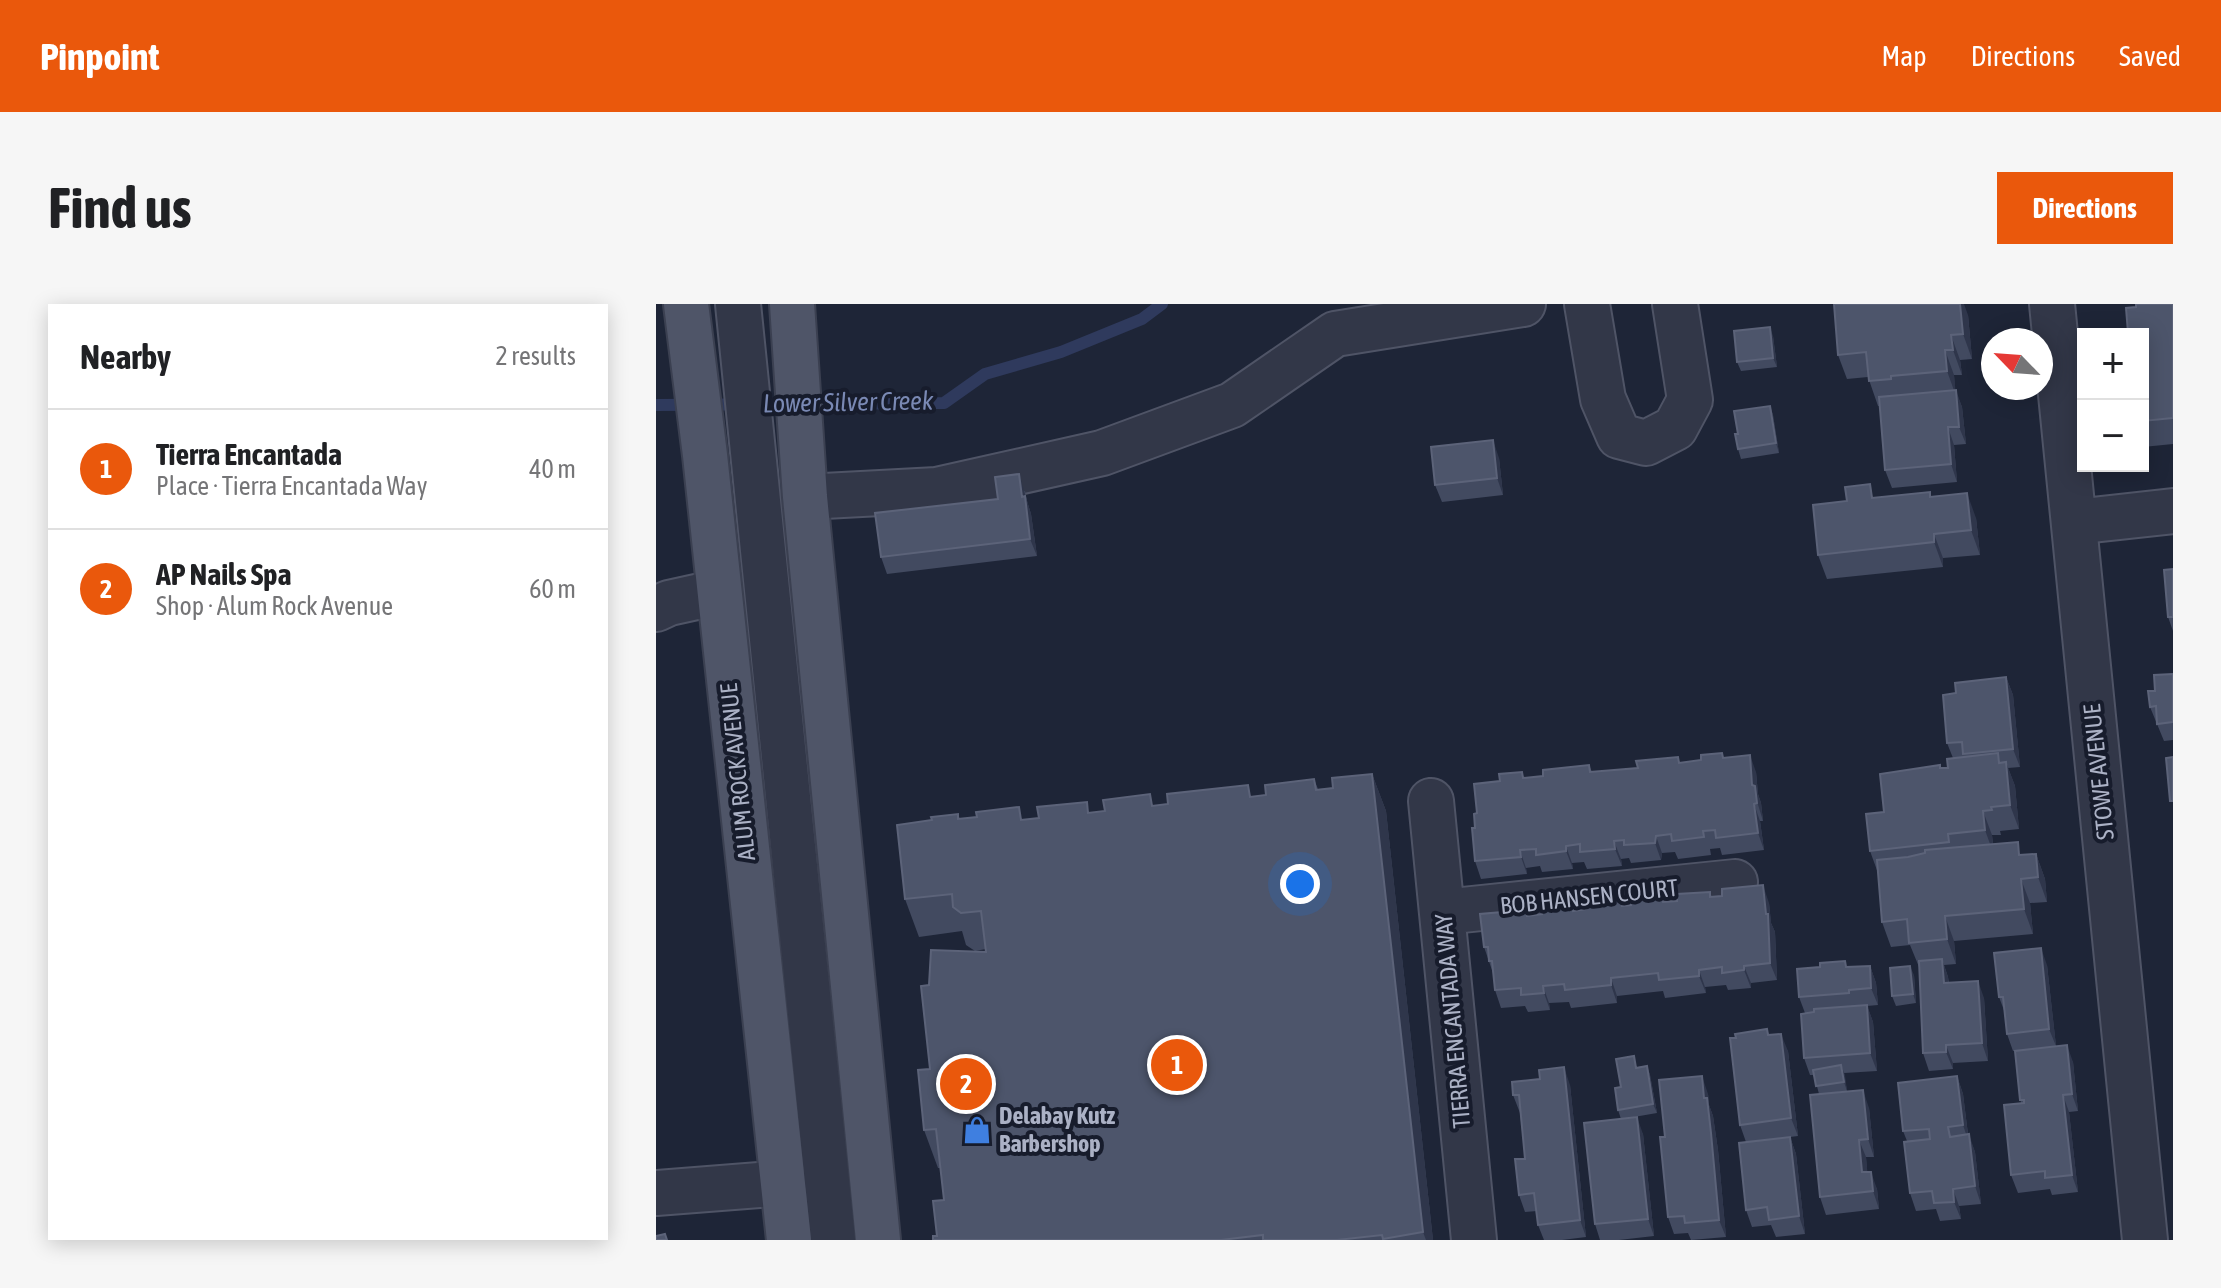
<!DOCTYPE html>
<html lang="en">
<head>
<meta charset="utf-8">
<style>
	:root { --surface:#fff; --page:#f6f6f6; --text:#202124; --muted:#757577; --line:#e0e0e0; --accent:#ea580c }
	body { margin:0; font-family:"Asap Condensed",sans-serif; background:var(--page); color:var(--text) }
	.controls { position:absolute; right:24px; top:24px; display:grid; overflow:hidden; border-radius:0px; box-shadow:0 4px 20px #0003 }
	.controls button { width:72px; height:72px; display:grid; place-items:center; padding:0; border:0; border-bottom:2px solid var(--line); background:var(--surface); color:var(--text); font:40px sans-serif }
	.compass { position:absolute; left:1325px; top:24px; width:72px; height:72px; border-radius:50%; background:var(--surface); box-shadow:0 4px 20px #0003; rotate:295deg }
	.you { position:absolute; left:644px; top:580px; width:28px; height:28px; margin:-20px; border:6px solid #fff; border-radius:50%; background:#1a73e8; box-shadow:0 0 0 12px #1a73e833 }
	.badge { display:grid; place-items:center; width:52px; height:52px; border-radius:50%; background:var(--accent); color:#fff; font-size:26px; font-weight:700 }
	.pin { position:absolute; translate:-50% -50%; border:4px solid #fff; box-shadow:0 2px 8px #0006 }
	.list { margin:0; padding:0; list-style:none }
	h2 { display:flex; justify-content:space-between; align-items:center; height:104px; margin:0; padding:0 32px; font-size:34px }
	h2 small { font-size:26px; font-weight:400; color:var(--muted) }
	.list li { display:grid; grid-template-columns:52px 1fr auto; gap:24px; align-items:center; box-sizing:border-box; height:120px; padding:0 32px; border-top:2px solid var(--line) }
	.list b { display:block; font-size:30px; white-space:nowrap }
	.list p { margin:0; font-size:26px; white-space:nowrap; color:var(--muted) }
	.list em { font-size:26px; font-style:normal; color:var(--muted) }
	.map { position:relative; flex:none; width:1517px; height:936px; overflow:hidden; border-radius:0px }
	header { display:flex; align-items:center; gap:48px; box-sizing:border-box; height:112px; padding:0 40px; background:var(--accent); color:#fff }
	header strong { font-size:38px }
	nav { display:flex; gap:44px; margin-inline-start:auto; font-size:28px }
	.intro { display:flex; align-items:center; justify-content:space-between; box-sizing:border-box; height:192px; padding:0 48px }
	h1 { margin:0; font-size:56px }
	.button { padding:20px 36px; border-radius:0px; background:var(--accent); color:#fff; font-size:28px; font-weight:700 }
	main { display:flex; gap:48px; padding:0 48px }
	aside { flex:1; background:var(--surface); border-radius:0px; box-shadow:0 4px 20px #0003 }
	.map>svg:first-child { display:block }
</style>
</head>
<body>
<header>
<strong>Pinpoint</strong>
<nav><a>Map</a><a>Directions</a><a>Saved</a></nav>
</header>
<div class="intro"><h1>Find us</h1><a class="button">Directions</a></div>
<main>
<aside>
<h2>Nearby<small>2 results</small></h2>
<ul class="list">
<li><span class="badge">1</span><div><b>Tierra Encantada</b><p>Place · Tierra Encantada Way</p></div><em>40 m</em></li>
<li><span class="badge">2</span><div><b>AP Nails Spa</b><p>Shop · Alum Rock Avenue</p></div><em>60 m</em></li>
</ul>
</aside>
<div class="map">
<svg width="1517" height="936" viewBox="0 0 1517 936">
	<rect width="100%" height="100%" fill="#1e2537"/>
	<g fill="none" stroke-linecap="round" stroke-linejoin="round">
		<path stroke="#2f3a5d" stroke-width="12" d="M0 101 288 99 329 70 405 48 486 15 506 0"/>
		<defs>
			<path id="minor" d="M82 0 177 936
				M931 0 947 95 963 132 990 139 1019 124 1034 96 1019 0
				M1396 0 1489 936
				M149 193 281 186 446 149 576 101 679 30 867 0
				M1418 218 1517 207
				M0 305 13 299 63 288
				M775 497 818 936
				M787 608 1079 578
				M0 889 128 879"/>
			<path id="major" d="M30 0 49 151 133 936
				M136 0 149 193 222 936"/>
		</defs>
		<use href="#minor" stroke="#4f5466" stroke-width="48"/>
		<use href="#major" stroke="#3b4051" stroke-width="48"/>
		<use href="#minor" stroke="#323748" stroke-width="44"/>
		<use href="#major" stroke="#4f5568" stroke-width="44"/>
	</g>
	<path fill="#424a60" d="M1517 0V140L1487 143V30L1472 29 1480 3Z
		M1312 11 1316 55 1304 56 1306 71H1298L1299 86 1306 103 1310 140 1298 141 1301 178 1236 184 1229 166 1224 102H1222L1212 73 1191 75 1182 51Z
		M1117 32 1121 63 1085 67 1081 58Z
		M1114 102 1117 111 1123 149 1085 155 1082 145V130Z
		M843 154 847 191 786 198 779 181Z
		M369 187 371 197 375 210 381 252 231 270 225 253 342 195Z
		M1274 188 1275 193 1320 214 1324 251 1287 254V263L1171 275 1162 251 1219 194Z
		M1517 265V327L1512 313Z
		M1517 370V436L1508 437 1494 403 1499 387Z
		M1350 373 1357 391 1364 463 1352 464 1359 482 1363 525 1344 527 1345 531H1336L1337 540 1367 551 1380 550 1389 575 1391 598 1374 599 1377 630 1298 637 1300 660 1288 661 1292 673 1293 679 1328 694 1332 757 1297 759V765L1273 767 1267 749 1263 663 1254 641 1235 643 1226 618 1222 569 1214 547 1228 508 1292 464 1297 454 1291 439 1300 389Z
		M1068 454 1100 468 1102 490 1105 499 1107 517H1104L1108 546 1066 551 1064 544 1054 545 1055 551 1022 555 1019 548 1006 549 1005 556 975 559 973 554 965 555 966 562 931 565 928 558 916 559 917 565 886 568 884 562 870 564 871 570 825 575 819 557 821 509 844 477 866 468 868 474 887 472 933 461 936 468 982 464Z
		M716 470 730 507 777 936H277L281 932 288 896 284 864H282L268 826 274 765 273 681 330 648V645L319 647 310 641 306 627 263 633 249 595 276 516 302 510 304 515 368 516 610 491 658 475 662 485 677 484Z
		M1054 588 1056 593 1113 599 1115 619 1119 628 1121 676 1095 679V684L1072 686 1070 681 1049 683 1050 689 1009 694 1007 687 961 692V699L915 704 913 698 893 699 894 706 872 708 869 702 845 704 839 686 837 669 828 643 870 606 873 612 931 605 965 594 967 602 1021 597Z
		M1391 661 1400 742 1417 758 1422 807 1413 808 1422 888 1396 891 1394 885 1362 889 1355 871 1365 799 1359 747H1357L1351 730 1349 709 1343 693Z
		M1214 662 1220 679 1222 701 1211 702 1217 718 1221 767 1188 769 1191 787 1173 789 1213 804 1218 853H1210L1211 868 1221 885 1223 905 1170 911 1164 893 1163 790 1158 771H1154L1148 754 1149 709 1143 693 1192 663Z
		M1258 671 1260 699 1240 702 1236 692Z
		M1111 725 1113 731 1132 747 1142 832 1134 833 1140 850 1149 930 1120 933 1115 921 1096 923 1090 906V838L1084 821 1080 734Z
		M991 762 994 771 1001 809 972 814 987 830 998 932 963 936H944L939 920 965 815 962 806 965 783 982 763Z
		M1301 772 1307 790 1312 830 1319 848 1325 900 1303 902 1305 915 1284 917 1280 905 1260 907 1254 889 1251 837 1247 827Z
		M914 781 930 933 906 936H888L882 921 881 907 869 908 863 891 869 855 864 809 857 791Z
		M1052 790 1053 801 1057 812 1062 846 1070 933 1035 936 1032 929 1018 930 1012 913 1009 833Z"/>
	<path fill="#2f364b" d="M1304 0H1308L1312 11 1316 55 1307 30Z
		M1114 23 1117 32 1121 63 1117 54Z
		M1295 31 1304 56 1306 71 1297 46Z
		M1289 46 1298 71 1300 92 1291 67Z
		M1300 86 1306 103 1310 140 1303 123Z
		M1114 102 1117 111 1123 149 1120 139Z
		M1292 123 1298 141 1301 178 1295 160Z
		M837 136 843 154 847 191 841 174Z
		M363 170 375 210 381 252 374 235 366 193Z
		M1311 189 1320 214 1324 251 1315 226Z
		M1278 230 1287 254V263L1278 238Z
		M1350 373 1357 391 1364 463 1357 445Z
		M1094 451 1100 468 1102 490 1105 499 1107 517 1096 481Z
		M1350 458 1359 482 1363 525 1354 501Z
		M716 470 730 507 777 936H770L767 928Z
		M1098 500 1104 517 1108 546 1102 529Z
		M1327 507 1336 531 1338 551 1329 526Z
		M1000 532 1006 549 1005 556 999 539Z
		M958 537 965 555 966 562 959 545Z
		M910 542 916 559 917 565 910 547Z
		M864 546 870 564 871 570 865 553Z
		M1380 550 1389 575 1391 598 1382 573Z
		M1365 575 1374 599 1377 630 1368 605Z
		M1107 581 1113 599 1115 619 1119 628 1121 676 1114 659Z
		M1289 612 1298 637 1300 660 1291 635Z
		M1385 644 1391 661 1400 742 1393 725Z
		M1286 655 1292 673 1294 697 1288 679Z
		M1088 662 1095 679V684L1088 666Z
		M1214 662 1220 679 1222 701 1215 684Z
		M1254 662 1258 671 1260 699 1257 690Z
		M1043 666 1049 683 1050 689 1043 672Z
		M955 674 961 692V699L955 681Z
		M1322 677 1328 694 1332 757 1326 739Z
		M887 682 893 699 894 706 888 689Z
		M1211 701 1217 718 1221 767 1214 749Z
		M1125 730 1132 747 1142 832 1135 814Z
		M1290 741 1297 759V765L1290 748Z
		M1411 741 1417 758 1422 807 1416 790Z
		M1185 761 1189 771 1191 787 1188 778Z
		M991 762 994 771 1001 809 997 800Z
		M908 763 914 781 930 933 924 916Z
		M1046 772 1052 790 1053 801 1057 812 1062 846 1070 933 1063 916Z
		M1301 772 1307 790 1313 839 1307 821Z
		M1207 786 1213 804 1218 853 1212 835Z
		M1407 791 1413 808 1422 888 1416 871Z
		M981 813 987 830 998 932 992 915Z
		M1313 830 1319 848 1325 900 1319 882Z
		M1134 833 1140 850 1149 930 1143 912Z
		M1203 836 1210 853 1213 886 1206 868Z
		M1215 868 1221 885 1223 905 1217 887Z
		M1297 885 1303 902 1305 915 1298 898Z"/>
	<path fill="#4d556b" stroke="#5c6379" stroke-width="2" d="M1178 0H1304L1307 30 1295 31 1297 46H1289L1291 67 1235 72V75L1213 77 1210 48 1182 51Z
		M1480 0H1517V114L1487 117V30H1462L1472 29 1470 4 1480 3Z
		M1114 23 1117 54 1081 58 1078 27Z
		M1300 86 1303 123H1292L1295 160 1229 166 1223 93Z
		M1114 102 1120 139 1082 145 1079 130H1082L1078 107Z
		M837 136 841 174 779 181 775 143Z
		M363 170 366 193 369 192 374 235 225 253 219 209 342 195 339 173Z
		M1214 180 1216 194 1274 188V193L1311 189 1315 226 1278 230V238L1162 251 1157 201 1191 197 1189 183Z
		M1517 265V313H1512L1508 266Z
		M1517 370V418L1501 420 1500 402 1494 403 1492 387H1499L1498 371Z
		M1350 373 1357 445 1307 450 1306 438 1291 439 1287 391 1300 389 1299 379Z
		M1066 449 1067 454 1094 451 1096 481 1099 482 1101 499 1098 500 1102 529 1060 534 1059 526 1047 527 1048 533 1016 537 1015 530 1000 532 999 539 968 541V536L958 537 959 545 924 548V540L910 542V547L880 551V545L864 546 865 553 819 557 816 524H819L818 510 821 509 818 480 844 477 843 470 866 468 867 474 887 472V466L933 461 934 468 982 464 980 457 1022 453 1023 459 1045 456V451Z
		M1342 449 1343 459 1350 458 1354 501 1335 503 1336 506 1327 507 1329 526 1292 530 1293 538 1214 547 1210 510 1228 508 1224 470 1284 461V464H1292L1291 455Z
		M1517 453V497H1514L1510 454Z
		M716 470 767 928 727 935 726 931 681 936H607V931L565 936H277V932H281L277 897 288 896 280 825 268 826 262 766 274 765 265 682 273 681 275 646 330 648 325 607 305 609 297 603 296 590 249 595 241 521 276 516 275 513 302 510V515L321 513 320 508 363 503 365 516 383 514 381 503 431 498 432 509 449 507 447 496 494 490 496 502 512 500 511 490 592 481 594 493 610 491 609 481 658 475 660 486 677 484 676 474Z
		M1362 538 1363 551 1380 550 1382 573 1365 575 1368 605 1289 612 1291 635 1253 639 1251 615 1226 618 1221 556 1252 553 1269 549V546Z
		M1107 581 1110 610H1112L1114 659 1088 662V666L1066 669V663L1043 666V672L1003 676 1002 669 955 674V681L909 686 908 680 887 682 888 689 865 691V684L839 686 836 657H833L832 643H828L824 610 870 606 871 612 886 610V605L916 601 917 607 931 605 930 598 965 594 966 602 975 601V596L1005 593 1007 598 1021 597V590L1054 588V593L1066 592V585Z
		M1385 644 1393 725 1351 730 1347 693H1343L1338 649Z
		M1286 655 1288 679 1322 677 1326 739 1290 741V748L1267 749 1263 657Z
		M1189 657 1190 663 1214 662 1215 684 1193 686V689L1143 693 1141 665 1164 663V659Z
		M1254 662 1257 690 1236 692 1234 664Z
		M1211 701 1214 749 1148 754 1145 710 1158 708V705Z
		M1111 725 1112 731 1125 730 1135 814 1084 821 1074 734H1080L1079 730Z
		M1411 741 1416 790 1407 791 1416 871 1389 874V867L1355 871 1348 801 1368 799V796H1364L1359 747Z
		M978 752 980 764 991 762 997 800 962 806 959 784 965 783 960 755Z
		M1185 761 1188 778 1160 782 1157 766Z
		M908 763 924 916 882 921 878 889 863 891 859 855H869L863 791H857L856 778 884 775 883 766Z
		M1046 772 1048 794H1051L1055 829 1063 916 1029 919 1028 912 1012 913 1004 833H1009L1003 776Z
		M1301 772 1307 821 1292 823 1294 833 1313 830 1319 882 1297 885 1298 898 1278 899 1276 887 1254 889 1248 838 1274 835 1273 825 1247 827 1242 779Z
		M1207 786 1212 835 1203 836 1206 868H1215L1217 887 1164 893 1154 791Z
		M981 813 992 915 939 920 928 819Z
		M1134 833 1143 912 1113 916 1111 903 1090 906 1083 839Z
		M9 930 11 936H0V932Z"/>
	<defs>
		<symbol id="shop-bare" viewBox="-9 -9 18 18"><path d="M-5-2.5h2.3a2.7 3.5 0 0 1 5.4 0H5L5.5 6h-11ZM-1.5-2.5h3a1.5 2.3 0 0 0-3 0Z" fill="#3f7fe0" stroke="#171c2c" stroke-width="2.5" paint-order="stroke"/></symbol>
	</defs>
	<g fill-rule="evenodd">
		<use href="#shop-bare" x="301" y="806" width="40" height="40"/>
	</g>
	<g text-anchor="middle" stroke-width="8" stroke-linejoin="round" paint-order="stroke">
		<g font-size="24" fill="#abb1c5" stroke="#171c2c">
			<text transform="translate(82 468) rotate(-96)" y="8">ALUM ROCK AVENUE</text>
			<text transform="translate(1443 468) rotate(-96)" y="8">STOWE AVENUE</text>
			<text transform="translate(933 593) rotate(-6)" y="8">BOB HANSEN COURT</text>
			<text transform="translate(797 717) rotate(-95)" y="8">TIERRA ENCANTADA WAY</text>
		</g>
		<g font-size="24" font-weight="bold" fill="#abb1c5" stroke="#171c2c" text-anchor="start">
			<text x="343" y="820">Delabay Kutz<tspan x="343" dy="28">Barbershop</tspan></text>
		</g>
		<g font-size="26" font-style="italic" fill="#7a89b4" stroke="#171c2c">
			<text transform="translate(192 98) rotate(-1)" y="9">Lower Silver Creek</text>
		</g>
	</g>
</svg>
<div class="controls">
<button>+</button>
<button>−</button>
</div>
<svg class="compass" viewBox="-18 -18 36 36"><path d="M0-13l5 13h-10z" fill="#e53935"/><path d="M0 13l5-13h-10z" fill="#757577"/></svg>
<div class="you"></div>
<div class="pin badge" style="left:521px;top:761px">1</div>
<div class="pin badge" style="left:310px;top:780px">2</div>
</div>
</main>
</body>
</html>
